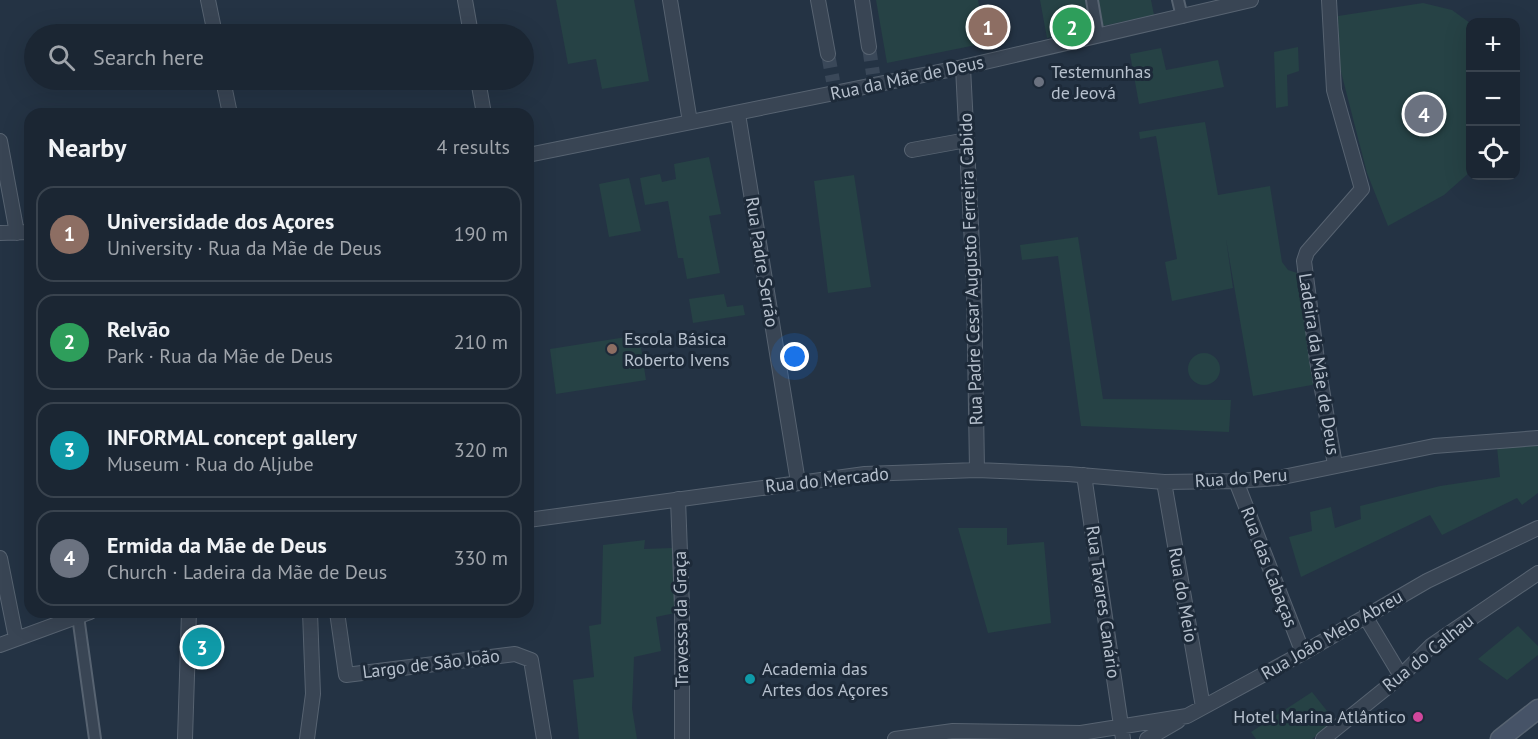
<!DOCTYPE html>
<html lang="en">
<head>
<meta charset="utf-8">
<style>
	:root { --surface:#1b2633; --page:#242e3b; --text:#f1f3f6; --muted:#a0a5ac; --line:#39434e; --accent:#89baff }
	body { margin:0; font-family:"PT Sans",sans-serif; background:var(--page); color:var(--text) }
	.controls { position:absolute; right:18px; top:18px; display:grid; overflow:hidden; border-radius:12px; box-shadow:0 6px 24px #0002 }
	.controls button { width:54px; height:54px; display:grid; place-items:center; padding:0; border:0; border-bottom:2px solid var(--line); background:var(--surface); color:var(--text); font:30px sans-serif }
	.you { position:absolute; left:795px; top:357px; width:21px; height:21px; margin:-15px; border:4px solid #fff; border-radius:50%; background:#1a73e8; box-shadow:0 0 0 9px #1a73e833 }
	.badge { display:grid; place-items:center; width:39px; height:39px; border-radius:50%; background:var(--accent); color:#fff; font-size:20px; font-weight:700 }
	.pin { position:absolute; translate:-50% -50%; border:3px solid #fff; box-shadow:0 2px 6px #0006 }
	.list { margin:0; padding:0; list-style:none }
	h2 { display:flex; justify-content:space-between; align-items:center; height:78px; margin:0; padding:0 24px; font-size:26px }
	h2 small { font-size:20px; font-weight:400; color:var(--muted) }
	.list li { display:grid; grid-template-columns:39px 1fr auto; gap:18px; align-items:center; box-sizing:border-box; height:96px; margin:0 12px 12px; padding:0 12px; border:2px solid var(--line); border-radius:18px }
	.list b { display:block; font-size:22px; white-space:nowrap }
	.list p { margin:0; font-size:20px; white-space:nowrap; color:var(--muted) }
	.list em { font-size:20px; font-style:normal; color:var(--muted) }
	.icon { flex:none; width:33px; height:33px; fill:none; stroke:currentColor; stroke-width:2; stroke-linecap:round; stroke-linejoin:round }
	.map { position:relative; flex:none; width:1538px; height:739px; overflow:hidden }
	.search { position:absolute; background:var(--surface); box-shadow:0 6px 24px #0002; left:24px; top:24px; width:510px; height:66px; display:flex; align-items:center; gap:15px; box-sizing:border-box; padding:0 21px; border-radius:33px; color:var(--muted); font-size:22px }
	.panel { position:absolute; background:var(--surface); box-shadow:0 6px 24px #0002; left:24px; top:108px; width:510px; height:510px; border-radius:18px }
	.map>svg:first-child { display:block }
</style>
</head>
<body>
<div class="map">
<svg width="1538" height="739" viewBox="0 0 1538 739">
	<rect width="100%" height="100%" fill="#243344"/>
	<path fill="#264245" d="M556 0H634L649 81 602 89 596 59 568 64Z
		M876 0H978L986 43 887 63Z
		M1040 0H1151L1154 15 1047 38Z
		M1423 3 1452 10 1470 23V172L1444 195 1388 226 1367 173 1339 64 1338 16Z
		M1298 47 1299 71 1287 75 1288 106 1276 108 1274 52Z
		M1161 48 1166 70 1218 60 1224 87 1139 104 1130 54Z
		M1205 122 1218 195 1270 186 1282 262 1288 270 1300 274 1317 384 1253 396 1226 239 1233 288 1172 301 1165 262 1177 259 1156 136 1140 139 1139 132Z
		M709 157 721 214 709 216 720 273 687 279 683 258H678L668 201 645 205 640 178 660 174 662 182 676 179 674 164Z
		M854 175 871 287 828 293 814 181Z
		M629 178 641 231 609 237 599 184Z
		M1078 237 1103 399 1231 400 1229 432 1081 426 1058 256 1022 260 1020 245Z
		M724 294 727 307 743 305 745 315 693 323 689 299Z
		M639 335 646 380 556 394 550 349Z
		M1188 369a16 16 0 1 1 32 0a16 16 0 1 1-32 0Z
		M1538 443V493L1522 505 1517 498 1442 535 1430 515 1301 577 1289 537 1312 531 1310 512 1331 507 1335 528 1361 519 1360 506 1440 486 1500 477 1497 447Z
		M958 528H1007V545L1044 542 1051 623 988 633Z
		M645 540 644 549 672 548 675 613 656 617 661 651 634 657 632 708 637 739H579L573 680 594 677 589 626 601 624 603 545Z
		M1518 626 1538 646V655L1507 680 1478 659Z
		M1312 692 1335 721 1312 739H1256L1251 732Z"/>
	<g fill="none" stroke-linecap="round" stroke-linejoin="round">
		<path stroke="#3a4859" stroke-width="14" stroke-dasharray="14 7" stroke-linecap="butt" d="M869 47 873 74
			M828 54 833 81"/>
		<defs>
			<path id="pedestrian" d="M1092 0 1098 35
				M1178 0 1182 17
				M78 616 95 739"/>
			<path id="minor" d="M208 0 215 34
				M465 0 471 34
				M670 0 690 122
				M818 0 828 54
				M862 0 869 47
				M1329 0 1334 90 1362 189 1307 252 1304 261 1317 360 1335 465
				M963 67 974 285 977 470
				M223 80 230 114
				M478 80 484 114
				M738 114 798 482
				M0 141 17 233
				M912 150 967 140
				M528 155 963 67 1251 0
				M0 233 30 232
				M1084 475 1123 739
				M1236 481 1303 653
				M1164 482 1203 707
				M678 499 682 606V739
				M528 520 865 474 977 470 1068 474 1164 482 1236 481 1278 478 1434 446 1538 438
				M0 558 16 638
				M337 612 346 675 515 654 531 660 544 739
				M1365 616 1401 676
				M0 645 90 612
				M185 739 189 612
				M307 739 313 694 310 612
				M895 739 953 731 1081 733 1187 716 1303 653 1427 581 1538 528
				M1147 739 1178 721
				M1323 739 1401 676 1432 645 1538 573"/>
			<path id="secondary" d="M1500 739 1538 709"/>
		</defs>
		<use href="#pedestrian" stroke="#576371" stroke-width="14"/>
		<use href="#minor" stroke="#576371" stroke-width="16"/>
		<use href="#secondary" stroke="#576371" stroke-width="21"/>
		<use href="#pedestrian" stroke="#394554" stroke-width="10"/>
		<use href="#minor" stroke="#394554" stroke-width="14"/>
		<use href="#secondary" stroke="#465367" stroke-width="18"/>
	</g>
	<circle fill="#6b7280" stroke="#1d2a39" stroke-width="2" cx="1039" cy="82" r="6"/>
	<circle fill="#8d6e63" stroke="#1d2a39" stroke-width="2" cx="612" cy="349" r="6"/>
	<circle fill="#0f9aa8" stroke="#1d2a39" stroke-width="2" cx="750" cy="679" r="6"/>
	<circle fill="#d1479c" stroke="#1d2a39" stroke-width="2" cx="1418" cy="717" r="6"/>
	<g text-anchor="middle" stroke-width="6" stroke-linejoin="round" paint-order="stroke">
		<g font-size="18" fill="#b6c0cd" stroke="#1d2a39" text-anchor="start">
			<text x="1051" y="78">Testemunhas<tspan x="1051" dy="21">de Jeová</tspan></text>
			<text x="624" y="345">Escola Básica<tspan x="624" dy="21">Roberto Ivens</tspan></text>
			<text x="762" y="675">Academia das<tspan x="762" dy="21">Artes dos Açores</tspan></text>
			<text x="1406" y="723" text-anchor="end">Hotel Marina Atlântico</text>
		</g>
		<g font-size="18" fill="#b6c0cd" stroke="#1d2a39">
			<text transform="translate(907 78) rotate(-12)" y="6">Rua da Mãe de Deus</text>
			<text transform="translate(762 262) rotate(81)" y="6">Rua Padre Serrão</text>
			<text transform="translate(971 269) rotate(-92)" y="6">Rua Padre Cesar Augusto Ferreira Cabido</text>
			<text transform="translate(1319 364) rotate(81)" y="6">Ladeira da Mãe de Deus</text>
			<text transform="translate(1241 478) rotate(-4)" y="6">Rua do Peru</text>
			<text transform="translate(827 480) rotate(-6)" y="6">Rua do Mercado</text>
			<text transform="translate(1269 567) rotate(69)" y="6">Rua das Cabaças</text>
			<text transform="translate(1183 595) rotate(80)" y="6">Rua do Meio</text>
			<text transform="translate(1103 602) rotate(82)" y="6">Rua Tavares Canário</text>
			<text transform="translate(681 619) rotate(-91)" y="6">Travessa da Graça</text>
			<text transform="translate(1332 635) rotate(-30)" y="6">Rua João Melo Abreu</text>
			<text transform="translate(1428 653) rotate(-39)" y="6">Rua do Calhau</text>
			<text transform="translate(431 664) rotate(-7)" y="6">Largo de São João</text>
		</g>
	</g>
</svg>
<div class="controls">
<button>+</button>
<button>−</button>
<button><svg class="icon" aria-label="locate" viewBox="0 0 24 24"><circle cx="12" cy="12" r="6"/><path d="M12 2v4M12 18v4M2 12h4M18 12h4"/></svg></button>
</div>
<div class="you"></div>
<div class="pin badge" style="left:988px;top:27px;background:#8d6e63">1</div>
<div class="pin badge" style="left:1072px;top:27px;background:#2e9e5b">2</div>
<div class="pin badge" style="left:202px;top:647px;background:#0f9aa8">3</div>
<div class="pin badge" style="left:1424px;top:114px;background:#6b7280">4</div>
<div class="search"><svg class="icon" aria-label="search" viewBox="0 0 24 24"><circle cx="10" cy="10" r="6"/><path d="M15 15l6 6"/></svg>Search here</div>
<section class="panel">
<h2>Nearby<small>4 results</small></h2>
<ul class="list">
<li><span class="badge" style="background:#8d6e63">1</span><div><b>Universidade dos Açores</b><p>University · Rua da Mãe de Deus</p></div><em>190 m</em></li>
<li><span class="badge" style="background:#2e9e5b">2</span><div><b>Relvão</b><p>Park · Rua da Mãe de Deus</p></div><em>210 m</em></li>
<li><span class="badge" style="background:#0f9aa8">3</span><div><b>INFORMAL concept gallery</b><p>Museum · Rua do Aljube</p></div><em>320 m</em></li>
<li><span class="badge" style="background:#6b7280">4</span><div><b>Ermida da Mãe de Deus</b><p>Church · Ladeira da Mãe de Deus</p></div><em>330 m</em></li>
</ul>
</section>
</div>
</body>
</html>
